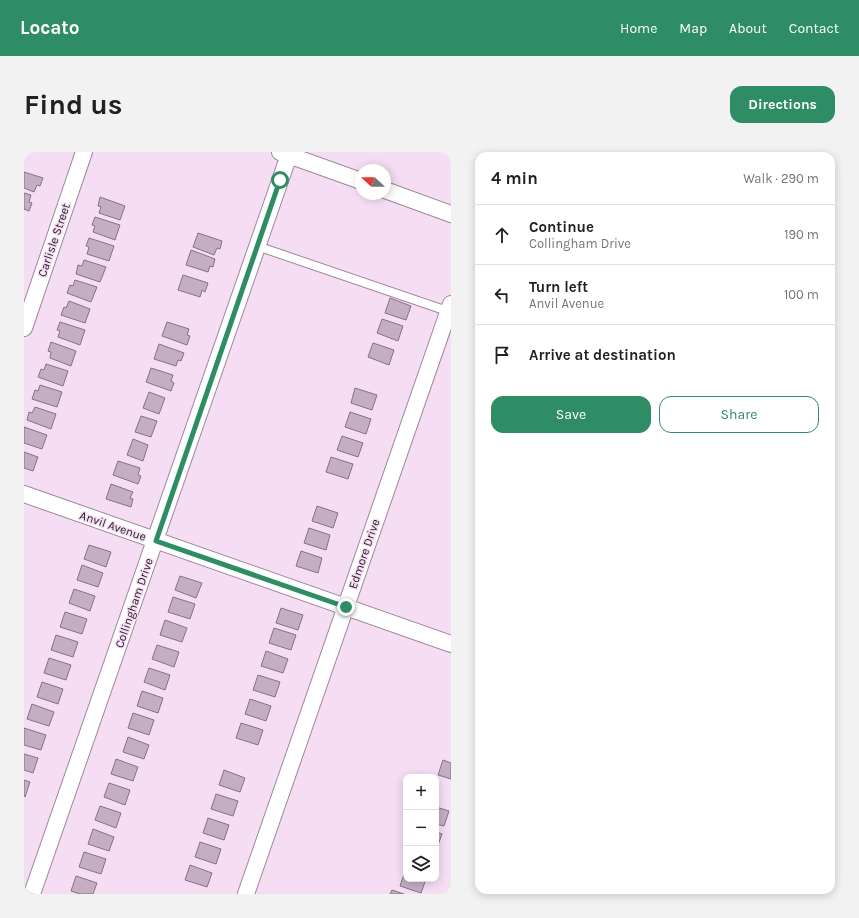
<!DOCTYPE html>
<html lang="en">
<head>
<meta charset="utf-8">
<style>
	:root { --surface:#fff; --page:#f2f2f2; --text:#202124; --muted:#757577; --line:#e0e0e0; --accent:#2f8d65 }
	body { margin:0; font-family:Karla,sans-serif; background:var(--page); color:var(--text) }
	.controls { position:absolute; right:12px; bottom:12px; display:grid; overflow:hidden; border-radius:8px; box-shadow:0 2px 10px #0003 }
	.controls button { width:36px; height:36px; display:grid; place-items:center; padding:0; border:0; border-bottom:1px solid var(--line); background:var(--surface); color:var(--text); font:20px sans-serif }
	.compass { position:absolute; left:331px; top:12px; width:36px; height:36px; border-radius:50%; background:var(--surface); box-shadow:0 2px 10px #0003; rotate:291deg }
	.stop { position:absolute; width:12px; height:12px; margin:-9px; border:3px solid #2f8d65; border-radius:50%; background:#fff }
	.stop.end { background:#2f8d65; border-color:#fff; box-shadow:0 1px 4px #0008 }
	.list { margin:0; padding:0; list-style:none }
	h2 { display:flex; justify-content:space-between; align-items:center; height:52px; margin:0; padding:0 16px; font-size:17px }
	h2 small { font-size:13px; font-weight:400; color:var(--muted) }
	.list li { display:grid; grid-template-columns:26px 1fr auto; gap:12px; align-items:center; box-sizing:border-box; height:60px; padding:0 16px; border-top:1px solid var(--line) }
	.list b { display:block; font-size:15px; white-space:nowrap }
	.list p { margin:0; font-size:13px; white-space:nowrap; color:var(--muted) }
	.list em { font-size:13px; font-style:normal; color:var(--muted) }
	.actions { display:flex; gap:8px; padding:12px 16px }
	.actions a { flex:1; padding:9px 0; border:1px solid var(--accent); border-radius:12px; text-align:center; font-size:14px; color:var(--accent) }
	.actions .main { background:var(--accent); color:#fff }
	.icon { flex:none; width:22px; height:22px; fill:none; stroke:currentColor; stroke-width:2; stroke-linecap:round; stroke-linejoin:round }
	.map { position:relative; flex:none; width:427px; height:742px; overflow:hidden; border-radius:12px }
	header { display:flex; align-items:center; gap:24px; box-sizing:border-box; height:56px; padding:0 20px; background:var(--accent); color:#fff }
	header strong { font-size:19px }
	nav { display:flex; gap:22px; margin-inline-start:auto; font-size:14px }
	.intro { display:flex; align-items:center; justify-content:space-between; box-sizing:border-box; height:96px; padding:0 24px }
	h1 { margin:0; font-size:28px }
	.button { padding:10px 18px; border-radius:12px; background:var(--accent); color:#fff; font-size:14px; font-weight:700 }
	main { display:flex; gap:24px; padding:0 24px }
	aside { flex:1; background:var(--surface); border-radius:12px; box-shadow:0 2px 10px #0003 }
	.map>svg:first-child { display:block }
</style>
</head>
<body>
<header>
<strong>Locato</strong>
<nav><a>Home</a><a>Map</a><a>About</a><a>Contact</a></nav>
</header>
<div class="intro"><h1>Find us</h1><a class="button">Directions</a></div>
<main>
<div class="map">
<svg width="427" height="742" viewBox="0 0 427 742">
	<rect width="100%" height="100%" fill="#f5def4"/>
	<path fill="#c4aec3" stroke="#867185" d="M0 20 19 26 16 34 13 33 10 40 0 36Z
		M0 41 7 43 5 50 8 51 5 59 0 57Z
		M76 45 101 54 96 68 75 61 77 55 74 54Z
		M71 65 96 73 91 88 69 80 71 74 68 73Z
		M174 81 198 89 196 97 193 96 190 103 169 95Z
		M65 86 90 94 85 109 63 102 65 95 62 94Z
		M167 98 191 107 189 115 186 114 184 120 162 113Z
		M60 108 82 115 76 130 52 122 54 113 58 114Z
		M159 123 184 131 181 140 178 138 176 145 154 138Z
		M51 128 73 135 67 150 43 141 46 133 49 134Z
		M366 146 387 154 382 168 361 161Z
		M45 149 66 157 61 171 37 163 40 155 42 156Z
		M358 167 379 174 374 189 353 181Z
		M36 170 61 178 56 193 34 185 36 179 33 178Z
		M143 170 165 177 163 183 166 184 163 193 138 184Z
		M27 190 52 199 47 214 26 206 27 200 24 199Z
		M349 191 370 198 365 213 344 205Z
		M135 192 160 201 157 209 154 208 152 214 130 207Z
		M22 212 44 219 39 234 14 225 17 217 20 218Z
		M127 216 149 223 147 229 150 231 147 239 122 230Z
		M16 233 38 240 33 255 8 247 11 238 14 239Z
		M331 236 353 243 348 258 327 251Z
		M125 240 141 246 135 262 119 256Z
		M11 255 32 262 27 277 3 268 5 260 8 261Z
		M326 260 347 267 342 282 321 275Z
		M117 264 133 269 127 285 111 280Z
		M0 275 23 283 18 297 0 291Z
		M318 284 339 291 334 305 313 298Z
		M109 287 124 293 119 309 103 303Z
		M0 300 14 305 9 319 0 316Z
		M307 305 329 312 324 327 302 320Z
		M94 309 116 316 114 323 117 324 114 332 89 323Z
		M87 332 109 340 106 346 109 347 107 355 82 347Z
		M293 354 314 361 309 376 288 369Z
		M285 376 306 383 302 398 280 391Z
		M65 393 87 400 82 415 60 407Z
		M277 399 298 406 294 421 272 414Z
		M58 413 79 421 74 435 53 428Z
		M156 424 178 431 172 446 151 438Z
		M50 437 71 444 66 459 45 451Z
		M149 445 171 452 166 467 144 460Z
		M257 456 279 463 274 478 252 471Z
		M41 460 63 467 58 482 36 475Z
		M141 468 163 476 158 490 136 483Z
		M250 476 272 483 267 498 245 491Z
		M32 483 54 490 49 505 27 498Z
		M133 493 155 500 150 515 128 507Z
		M242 499 264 507 259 521 237 514Z
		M25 506 47 513 42 528 20 521Z
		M125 516 146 523 141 538 120 530Z
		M234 523 256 530 251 545 229 538Z
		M18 530 39 537 34 552 13 545Z
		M118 539 139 546 134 561 113 554Z
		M226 547 247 554 242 569 221 562Z
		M8 552 30 560 25 574 3 567Z
		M109 561 130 568 125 583 104 576Z
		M217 571 239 578 234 593 212 586Z
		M0 576 22 583 17 598 0 593Z
		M104 585 125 593 120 607 99 600Z
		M0 602 14 606 9 621 0 618Z
		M92 607 114 615 109 629 87 622Z
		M419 608 427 611V627L414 623Z
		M200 618 221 626 216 640 195 633Z
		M0 628 6 630 1 645 0 644Z
		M85 631 106 638 101 653 80 645Z
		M192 642 214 649 209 664 187 657Z
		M76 654 97 661 92 676 71 668Z
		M412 655 425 659 420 674 412 672Z
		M184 666 205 673 200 688 179 681Z
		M69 677 90 685 85 699 64 692Z
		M412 680 418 682 413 696H412Z
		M176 690 197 697 192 712 171 705Z
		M60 700 82 707 77 722 55 715Z
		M166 713 188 721 183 735 161 728Z
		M381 719 382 727H402L397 741 376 734Z
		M52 724 73 731 69 742H56L47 739Z
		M368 738 380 742H366Z"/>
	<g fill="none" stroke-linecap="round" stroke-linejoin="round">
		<defs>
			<path id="service" d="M233 94 426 160"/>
			<path id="minor" d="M256 0 337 29
				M361 38 427 62
				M0 176 60 0
				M0 342 427 492
				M8 742 266 0
				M222 742 427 152"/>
		</defs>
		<use href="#service" stroke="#9d889c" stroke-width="10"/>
		<use href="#minor" stroke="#9d889c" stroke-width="18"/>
		<use href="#service" stroke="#fff" stroke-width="8"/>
		<use href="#minor" stroke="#fff" stroke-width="16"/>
	</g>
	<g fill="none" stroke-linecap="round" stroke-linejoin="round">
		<path stroke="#2f8d65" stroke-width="5" d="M256 28 132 389 322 455"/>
	</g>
	<g text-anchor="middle" stroke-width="3" stroke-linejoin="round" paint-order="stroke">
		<g font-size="12" fill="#261e26" stroke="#f5def4">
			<text transform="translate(30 88) rotate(-71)" y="4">Carlisle Street</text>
			<text transform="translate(89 374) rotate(19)" y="4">Anvil Avenue</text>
			<text transform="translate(340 402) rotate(-71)" y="4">Edmore Drive</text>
			<text transform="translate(110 451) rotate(-71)" y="4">Collingham Drive</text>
		</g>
	</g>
</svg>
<div class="controls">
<button>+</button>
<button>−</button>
<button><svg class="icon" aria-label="layers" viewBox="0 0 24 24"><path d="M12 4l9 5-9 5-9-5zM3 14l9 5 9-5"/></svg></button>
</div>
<svg class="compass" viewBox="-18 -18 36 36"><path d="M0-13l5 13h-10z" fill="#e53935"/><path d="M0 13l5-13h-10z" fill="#757577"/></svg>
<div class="stop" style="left:256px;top:28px"></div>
<div class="stop end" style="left:322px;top:455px"></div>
</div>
<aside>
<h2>4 min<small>Walk · 290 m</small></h2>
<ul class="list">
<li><svg class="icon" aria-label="ahead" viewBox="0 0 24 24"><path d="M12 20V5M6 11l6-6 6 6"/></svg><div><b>Continue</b><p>Collingham Drive</p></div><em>190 m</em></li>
<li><svg class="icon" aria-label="left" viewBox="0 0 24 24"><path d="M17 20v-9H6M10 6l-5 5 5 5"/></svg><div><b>Turn left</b><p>Anvil Avenue</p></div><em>100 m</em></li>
<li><svg class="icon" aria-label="arrive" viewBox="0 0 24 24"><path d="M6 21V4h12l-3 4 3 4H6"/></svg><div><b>Arrive at destination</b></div></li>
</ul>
<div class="actions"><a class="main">Save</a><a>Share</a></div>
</aside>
</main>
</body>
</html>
